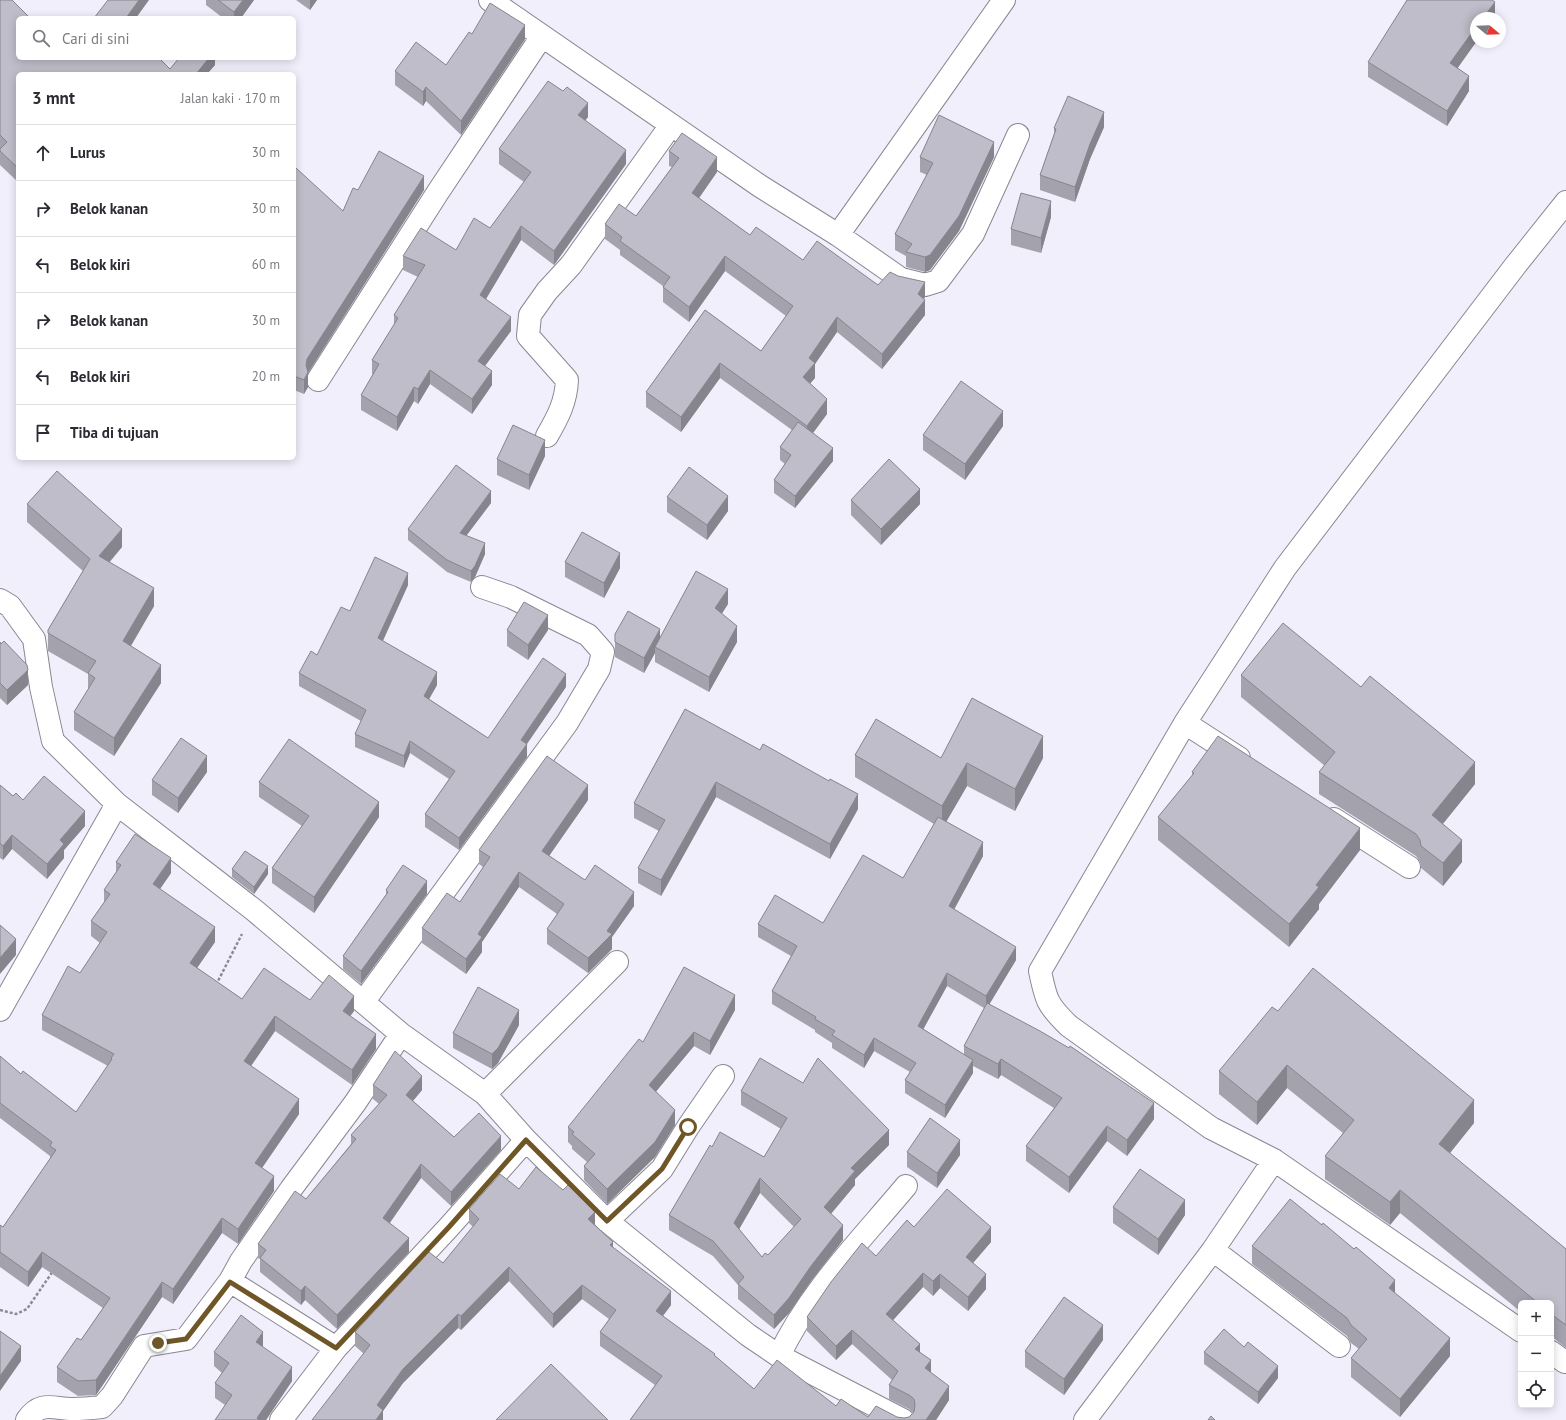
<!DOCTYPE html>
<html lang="id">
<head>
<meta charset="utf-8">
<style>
	:root { --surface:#fff; --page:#f2f2f3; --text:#2b2b33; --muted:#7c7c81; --line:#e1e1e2 }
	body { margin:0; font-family:"PT Sans",sans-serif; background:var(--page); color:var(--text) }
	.controls { position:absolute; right:12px; bottom:12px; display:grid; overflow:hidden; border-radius:6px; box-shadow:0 2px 10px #0003 }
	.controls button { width:36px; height:36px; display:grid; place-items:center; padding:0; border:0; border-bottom:1px solid var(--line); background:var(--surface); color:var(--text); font:20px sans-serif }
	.compass { position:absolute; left:1470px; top:12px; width:36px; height:36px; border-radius:50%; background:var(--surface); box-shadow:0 2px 10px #0003; rotate:109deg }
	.stop { position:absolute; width:12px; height:12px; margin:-9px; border:3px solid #6f5627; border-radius:50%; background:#fff }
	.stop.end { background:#6f5627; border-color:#fff; box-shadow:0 1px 4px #0008 }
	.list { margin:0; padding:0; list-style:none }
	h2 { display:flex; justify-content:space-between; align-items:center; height:52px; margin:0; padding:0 16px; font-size:17px }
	h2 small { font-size:13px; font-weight:400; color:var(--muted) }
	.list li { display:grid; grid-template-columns:26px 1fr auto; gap:12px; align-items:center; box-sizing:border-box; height:56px; padding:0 16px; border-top:1px solid var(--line) }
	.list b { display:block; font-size:15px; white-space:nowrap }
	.list em { font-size:13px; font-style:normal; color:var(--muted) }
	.icon { flex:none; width:22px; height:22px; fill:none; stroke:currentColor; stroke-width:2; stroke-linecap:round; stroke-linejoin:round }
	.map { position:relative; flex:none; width:1566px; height:1420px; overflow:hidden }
	.search { position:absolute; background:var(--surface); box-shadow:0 2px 10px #0003; left:16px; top:16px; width:280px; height:44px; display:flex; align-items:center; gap:10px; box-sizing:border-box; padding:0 14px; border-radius:6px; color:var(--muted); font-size:15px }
	.panel { position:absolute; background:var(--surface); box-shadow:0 2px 10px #0003; left:16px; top:72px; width:280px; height:388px; border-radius:6px }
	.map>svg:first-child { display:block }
</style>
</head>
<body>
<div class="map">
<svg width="1566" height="1420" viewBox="0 0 1566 1420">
	<rect width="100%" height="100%" fill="#f2effc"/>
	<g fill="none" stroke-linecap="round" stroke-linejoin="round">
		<defs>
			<path id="minor" d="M490 0 760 186 838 235 901 279 925 285 938 281 973 234 1018 135
				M838 235 1004 0
				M318 380 438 192 542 36
				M547 436C558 417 566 402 567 380L528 336 530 315 547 291 571 265 671 125
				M0 600 10 606 34 639 41 687 53 741 117 804 254 910 401 1034 485 1094 526 1140 607 1221 748 1335 779 1356 903 1420
				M1185 723 1239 758
				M1334 819 1409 867
				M364 1001 567 723 599 669 603 652 588 635 511 597 482 587
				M0 1010 117 804
				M485 1094 617 962
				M1274 1160 1521 1331
				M607 1221 662 1169 688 1127 723 1076
				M1213 1250 1339 1346
				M230 1281 336 1348
				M1551 1352 1565 1362
				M779 1356C809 1292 861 1240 906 1186
				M27 1420C41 1400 53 1409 73 1409 83 1409 93 1408 102 1407L112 1396 144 1346 186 1339 230 1281 241 1261 291 1189 355 1103 401 1034
				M281 1420 336 1348 449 1227 526 1140
				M1085 1420 1213 1250 1274 1160 1211 1128 1069 1026C1047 1005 1046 1000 1040 971L1185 723 1285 568 1515 266 1566 202"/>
		</defs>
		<use href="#minor" stroke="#898792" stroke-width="24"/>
		<path stroke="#8c8a93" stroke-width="2.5" stroke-dasharray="3 2" stroke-linecap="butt" d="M216 985 242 934
			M0 1310 16 1314 27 1309 53 1271"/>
		<use href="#minor" stroke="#fff" stroke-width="22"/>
	</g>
	<path fill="#a4a3ad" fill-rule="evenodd" d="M0 0 28 18 18 58 170 69 215 58V65L207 74H18V182L0 165Z
		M206 0H254L241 18H223L206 5Z
		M296 0H317L310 10Z
		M1495 17 1457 68 1469 91 1447 126 1368 77V62Z
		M472 34 525 39 461 135 426 101 423 106 395 85V71L446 65Z
		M588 117 585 120 626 164 554 265 521 240 486 299 511 331 485 366 492 385 472 414 430 384 418 404 414 401 397 431 361 410V395L373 374H372V360L394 325V315L418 277 403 270V256L456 250 490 228 524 182 499 164V149Z
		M1104 127 1090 159 1075 202 1040 190V175L1054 134V128Z
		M669 151 717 172 699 198 750 235 803 260 878 285 925 297 924 299 925 315 882 369 837 332 815 364V378L810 383 827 414 813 433 833 461 795 508 774 493V480L785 464 780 460V447L792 430 720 378 681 432 646 407V392L705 310 761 351 786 316 725 271 689 322 663 302V286L620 255V250L605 239V224L636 216 672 167 669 166Z
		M920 157H994L959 231 930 270 925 272 906 267V256L895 250V234L927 175 920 172Z
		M294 171 343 211 358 190H424L308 373V387L304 394 294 390Z
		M1051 217 1041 253 1011 245V229Z
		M1003 426 965 480 923 450V435Z
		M545 456 529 490 497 475V459Z
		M667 497 728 511 707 540 667 512Z
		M851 500 920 504 881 545 851 515Z
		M491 503 466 536 485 554 475 577 471 582 447 572 408 540V529Z
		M27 504 122 547 110 562 154 606 131 646 161 683 114 756 74 730V712L88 690V674L48 651V630L83 571 27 522Z
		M565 562 620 568 604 598 565 577Z
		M408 585 383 641 437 685 429 699 488 738 566 687 527 744V757L459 850 425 827V814L449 779 410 753 404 768 355 747V734L361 721 299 686V673L317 655 350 611Z
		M728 604 722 614 737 642 709 692 655 662V653L644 673 615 657V642L660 637Z
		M507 630H548L528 660 507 646Z
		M0 642 28 685 7 705 0 698Z
		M1241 675 1475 784 1443 824 1462 862 1443 886 1421 868 1420 862 1416 856 1319 794V772L1325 766 1241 697Z
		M685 709 858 809 830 859 716 797 661 896 638 883V868L659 831 634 818V803Z
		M855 755 941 758H1043L1015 811 967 786 946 822 983 856 954 909 1016 960 989 1004 1154 1119 1127 1156 1107 1141 1069 1193 1026 1161V1146L1054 1108 1001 1075 998 1079 973 1066V1073L945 1118 905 1093V1080L910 1072 874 1051 864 1068 832 1048V1043L815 1032V1030L772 1004V991L791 956 758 937V924L823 923 903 878 934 824 855 777ZM947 986 984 1008 964 1046V1055L923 1029Z
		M207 772 178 813 152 795V780Z
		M1192 772 1360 850 1319 904V909L1289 947 1158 840V817L1192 776Z
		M259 782 379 817 314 913 272 883V868L302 826 259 797Z
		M0 785 13 796 23 800 85 826 64 850V858L47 879 12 849 3 860 0 858Z
		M588 800 549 856 585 880 634 906 612 937V949L588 973 547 944V929L557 914 519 887 482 942V952L466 974 422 943V928L460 902 483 867 479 864V850Z
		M116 862 171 873 160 889 215 942 197 968 242 999 310 1000 354 1011 350 1016 376 1049 352 1085 275 1031 251 1066 299 1114 262 1168 274 1191 238 1244 222 1233 173 1304 162 1297 96 1395 78 1396 57 1382V1367L81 1340 103 1308 42 1267 28 1287 0 1267V1225L3 1227 50 1159V1156L0 1118V1056L21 1074 76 1112 108 1066 42 1030V1015L80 973 100 943 91 936V921L104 902V890L116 873Z
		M232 869 268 874 254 894 232 877Z
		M386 890 427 894 361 984 343 969V956L386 895Z
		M735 1010 710 1055 694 1046 656 1091 675 1125 655 1157 607 1204 584 1180V1166L587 1162 572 1149V1146L568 1142V1127L643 1042Z
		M1278 1011 1474 1123 1449 1153 1566 1249V1348L1551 1336V1303H1521V1312L1400 1213 1390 1225 1325 1179V1156L1343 1133 1287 1088 1257 1125 1219 1094V1071Z
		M519 1025 498 1063 492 1069 453 1048V1033Z
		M373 1085 422 1090 413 1101 454 1137 501 1150 451 1206 421 1178 390 1223 409 1252 337 1329 305 1300 301 1305 260 1272V1259L258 1258V1244L306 1199 351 1144V1135L379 1104 373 1099Z
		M741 1091 889 1145 855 1179V1185L831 1214 843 1240 811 1281 789 1313 774 1329 738 1299V1285L713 1256 669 1230V1215L712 1147 764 1157 781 1129 741 1105ZM760 1193 794 1227 768 1255 762 1257 739 1229Z
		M907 1152 960 1155 937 1188 907 1167Z
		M519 1189 595 1225 613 1248 671 1305 663 1316 715 1356 754 1389 836 1406 868 1417H897L904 1418 909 1417 913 1413 909 1409 889 1399V1385L892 1380 852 1344 836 1360 807 1331V1317L876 1256 914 1227 991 1242 973 1263 986 1289 968 1311 940 1288 933 1296 923 1287 893 1320 920 1352 931 1373 949 1400 936 1420H630L655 1385 600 1346V1332L609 1319 582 1299 553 1328 509 1281 461 1330 458 1328 403 1383 383 1411V1420L363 1353 355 1346V1332L443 1263 473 1227 469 1223V1209Z
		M1113 1207 1185 1215 1158 1255 1113 1223Z
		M1322 1225 1354 1249 1395 1293 1450 1356 1400 1417 1351 1377V1358L1359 1349 1351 1343 1347 1336 1252 1264V1246Z
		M1103 1340 1064 1395 1025 1367V1351Z
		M263 1346V1347L292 1381 266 1420H215L225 1405 215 1398V1383L222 1373 214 1366V1352Z
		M1244 1347 1278 1378 1258 1404 1204 1364V1352Z"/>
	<path fill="#86848d" d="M139 0H149L136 18H126Z
		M243 0H254L241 18H234V12Z
		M310 0H317L310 10Z
		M1495 2V17L1494 18H1483Z
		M525 25V39L461 135V121Z
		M1476 27V42L1450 79V63Z
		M209 58H215V65L207 74H196Z
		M1469 76V91L1447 126V111Z
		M426 87V101L423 106V92Z
		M588 103V117L578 130V115Z
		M1104 112V127L1090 159 1075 202V187L1090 144Z
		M994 142V157L959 231 930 270 925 272V257Z
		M626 150V164L554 265V251Z
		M717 157V172L692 208V193Z
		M424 176V190L308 373V387L304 394V380L306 365 307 359Z
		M1051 201V217L1041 253V238Z
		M521 226V240L480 309V295Z
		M725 256V271L689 322V307Z
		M925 282V297L919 308 925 300V315L882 369V354L918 294Z
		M511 317V331L478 375V361Z
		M837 317V332L815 364V378L803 392V377L809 358Z
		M720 363V378L681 432V417Z
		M430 370V384L418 404V389Z
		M492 371V385L472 414V399Z
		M414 387V401L397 431V417Z
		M827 399V414L807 441V426Z
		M1003 411V426L965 480V464Z
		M545 440V456L529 490V475Z
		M833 448V461L795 508V496Z
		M920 489V504L881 545V529Z
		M491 491V503L460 544V533Z
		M728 496V511L707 540V525Z
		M122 529V547L99 573V556Z
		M485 543V554L475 577 471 582V571Z
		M620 553V568L604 598V583Z
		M408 573V585L378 651V638Z
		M154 588V606L123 659V641Z
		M728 589V604L715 623V608Z
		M548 615V630L528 660V645Z
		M737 626V642L709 692V677Z
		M660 629V644L655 647V653L644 673V658Z
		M161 665V683L114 756V738Z
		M28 670V685L7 705V690Z
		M437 672V685L424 708V696Z
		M566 674V687L526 745 527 744V757L459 850V838L521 740Z
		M1043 736V758L1015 811V789Z
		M410 741V753L404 768V756Z
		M207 756V772L178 813V798Z
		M1475 762V784L1432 837V815Z
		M967 763V786L942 829V806Z
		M716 782V797L661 896V880Z
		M588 785V800L542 866V851Z
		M858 794V809L830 859V844Z
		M379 802V817L314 913V897Z
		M85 811V826L64 850V858L47 879V864L60 840Z
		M1360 828V850L1319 904V909L1289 947V924L1316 885Z
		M12 835V849L3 860V846Z
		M1462 840V862L1443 886V863Z
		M983 842V856L949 919V906Z
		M171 858V873L153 899V884Z
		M268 866V874L254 894V887Z
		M519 872V887L482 942V952L466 974V959L478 934Z
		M427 881V894L361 984V971Z
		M634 892V906L612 937V949L588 973V958Z
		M215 927V942L190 978V963Z
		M16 939V955L0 974V958Z
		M1016 947V960L986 1010V996Z
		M947 973V986L918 1039V1026Z
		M735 995V1010L710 1055V1041Z
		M354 996V1011L343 1026V1011Z
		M519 1010V1025L498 1063 492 1069V1054Z
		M275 1016V1031L244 1076V1061Z
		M694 1032V1046L649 1100V1085Z
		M376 1034V1049L352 1085V1070Z
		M874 1038V1051L864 1068V1055Z
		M1001 1059V1075L998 1079V1064Z
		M973 1060V1073L945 1118V1105Z
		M1287 1065V1088L1257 1125V1102Z
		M422 1076V1090L406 1109V1095Z
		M299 1099V1114L255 1178V1163Z
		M1474 1100V1123L1439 1167V1144Z
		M1154 1103V1119L1127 1156V1140Z
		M675 1110V1125L655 1157 607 1204V1189Z
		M1107 1126V1141L1069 1193V1177Z
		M889 1130V1145L855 1179V1185L824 1222V1207L851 1168Z
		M501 1136V1150L451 1206V1192Z
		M960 1140V1155L937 1188V1173Z
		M421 1164V1178L383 1232V1218Z
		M274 1176V1191L238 1244V1229Z
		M760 1178V1193L734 1238V1223Z
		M1400 1190V1213L1390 1225V1202Z
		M1185 1200V1215L1158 1255V1239Z
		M595 1212V1226L588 1219Z
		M222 1218V1233L173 1304V1289Z
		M843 1225V1240L811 1281 789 1313 774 1329V1315L811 1266Z
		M991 1227V1242L966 1271V1257Z
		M409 1238V1252L337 1329V1315Z
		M613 1242V1256L610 1245Z
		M42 1252V1267L28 1287V1272Z
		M509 1267V1281L461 1330V1316Z
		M923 1273V1287L886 1328V1314Z
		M940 1274V1288L933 1296V1281Z
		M986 1274V1289L968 1311V1297Z
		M1395 1280V1298L1389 1288Z
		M162 1282V1297L96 1395V1380Z
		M582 1285V1299L553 1328V1314Z
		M305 1286V1300L301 1305V1291Z
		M671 1291V1305L656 1325V1311Z
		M458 1314V1328L403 1383 383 1411V1420H376L377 1405 403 1369Z
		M1103 1325V1340L1064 1395V1379Z
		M852 1330V1344L836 1360V1346Z
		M263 1332V1346L256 1356V1342Z
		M1450 1338V1356L1400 1417V1399Z
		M920 1344V1358L915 1349Z
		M21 1346V1361L0 1391V1376Z
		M931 1360V1374L925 1368Z
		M1278 1366V1378L1258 1404V1392Z
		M292 1367V1381L266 1420H257V1418Z
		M949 1386V1400L936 1420H926Z"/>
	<path fill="#bfbdc9" stroke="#86848d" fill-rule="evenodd" d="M0 0H12L28 16 26 18H18V58H159L170 69 179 58H209L196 74H18V168L0 151V149L7 142 0 135Z
		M108 0H139L126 18H94Z
		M218 0H243L234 12Z
		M1407 0H1492L1495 2 1483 18H1476V27L1450 63 1469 76 1447 111 1368 62Z
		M490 3 525 25 461 121 426 87 423 92 395 71 416 42 446 65 469 32 472 34Z
		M548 81 563 91 567 87 588 103 578 115 626 150 554 251 521 226 480 295 511 317 478 361 492 371 472 399 430 370 418 389 414 387 397 417 361 395 379 364 372 360 398 318 394 315 425 265 403 256 421 228 456 250 474 218 490 228 531 172 499 149Z
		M1068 96 1104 112 1090 144 1075 187 1040 175 1056 129 1054 128Z
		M939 115 994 142 959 216 930 255 925 257 906 252 912 244 895 234 933 163 920 157Z
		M682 133 717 157 692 193 750 235 756 227 803 260 817 241 878 285 890 272 898 276 925 282 918 294 925 300 882 354 837 317 809 358 815 363 803 377 827 399 807 426 720 363 681 417 646 392 705 310 761 351 793 306 725 256 689 307 663 287 670 277 620 241 622 237 605 224 619 204 636 216 679 158 669 151Z
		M379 151 424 176 307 359 306 365 308 372 304 380 294 376V171L296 168 343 211 353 188 358 190Z
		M1021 193 1051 201 1041 238 1011 229Z
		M961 381 1003 411 965 464 923 435Z
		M798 422 833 448 795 496 774 480 791 455 780 447Z
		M513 425 545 440 529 475 497 459Z
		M889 459 920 489 881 529 851 500Z
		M456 465 491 491 460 533 485 543 475 566 471 571 447 560 408 529Z
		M689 467 728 496 707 525 667 497Z
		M57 471 122 529 99 556 154 588 123 641 161 665 114 738 74 712 95 678 88 673 96 661 48 633V630L90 559 27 504Z
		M582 532 620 553 604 583 565 562Z
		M375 557 408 573 378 638 437 672 424 696 488 738 543 658 566 674 521 740 527 744 459 838 425 814 455 771 410 741 404 756 355 734 366 710 299 673 311 651 317 655 341 607 350 611Z
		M696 571 728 589 715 608 737 626 709 677 655 647Z
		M524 602 548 615 528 645 507 630Z
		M628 611 660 629 644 658 615 642V634Z
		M1283 623 1361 687 1370 676 1475 762 1432 815 1462 840 1443 863 1421 846 1420 840 1416 834 1319 772 1335 752 1241 675Z
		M4 641 27 665 28 670 7 690 0 683V642L1 644Z
		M972 698 1043 736 1015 789 967 763 942 806 855 755 876 719 941 758Z
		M685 709 760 750 763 744 829 781 830 779 858 794 830 844 716 782 661 880 638 868 665 820 634 803Z
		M1218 736 1360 828 1316 885 1319 887 1289 924 1158 817 1194 773 1192 772Z
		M181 738 207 756 178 798 152 780Z
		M289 739 379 802 314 897 272 868 309 816 259 782Z
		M547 756 588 785 542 851 585 880 595 865 634 892 607 931 612 934 588 958 547 929 564 904 519 872 478 934 482 937 466 959 422 928 447 893 460 902 490 857 479 850Z
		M44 776 85 811 60 840 64 844 47 864 12 835 3 846 0 843V785L13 796 16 793 23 800Z
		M938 817 983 842 949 906 1016 947 986 996 947 973 918 1026 973 1060 945 1105 905 1080 916 1063 874 1038 864 1055 832 1035 835 1031 815 1019 816 1017 772 991 797 946 758 924 775 895 823 923 863 855 903 878Z
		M135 834 171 858 153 884 215 927 190 963 242 999 264 968 310 1000 329 975 354 996 343 1011 376 1034 352 1070 275 1016 244 1061 299 1099 255 1163 274 1176 238 1229 222 1218 173 1289 162 1282 96 1380 78 1381 57 1367 77 1338 81 1340 110 1298 42 1252 28 1272 0 1252V1225L3 1227 56 1150 50 1146 52 1142 0 1103V1056L21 1074 23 1071 76 1112 112 1059 111 1058 114 1054 42 1015 68 966 80 973 107 932 91 921 110 894 104 890 121 865 116 862Z
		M245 851 268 866 254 887 232 869Z
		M403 865 427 881 361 971 343 956 388 892 386 890Z
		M0 925 16 939 0 958Z
		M684 967 735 995 710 1041 694 1032 649 1085 675 1110 655 1142 607 1189 584 1166 595 1154 572 1134 574 1132 568 1127 639 1039 643 1042Z
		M1313 968 1474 1100 1439 1144 1566 1249V1325L1551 1314V1303H1538L1400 1190 1390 1202 1325 1156 1354 1120 1287 1065 1257 1102 1219 1071 1272 1007 1278 1011Z
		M478 987 519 1010 498 1048 492 1054 453 1033Z
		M987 1003 1040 1031 1069 1048 1070 1046 1154 1103 1127 1140 1107 1126 1069 1177 1026 1146 1062 1098 1001 1059 998 1064 964 1046Z
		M395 1051 422 1076 406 1095 454 1137 479 1113 501 1136 451 1192 421 1164 383 1218 409 1238 337 1315 305 1286 301 1291 260 1258 266 1250 258 1244 295 1191 306 1199 356 1139 351 1135 387 1095 373 1085Z
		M760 1058 803 1083 818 1058 889 1130 851 1168 855 1171 824 1207 843 1225 811 1266 789 1298 774 1315 738 1284 744 1277 713 1241 669 1215 710 1145 712 1147 720 1132 764 1157 787 1118 741 1091ZM760 1178 801 1219 768 1255 765 1253 762 1257 734 1223Z
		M930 1118 960 1140 937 1173 907 1152Z
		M536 1167 563 1190 568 1185 595 1212 588 1219 613 1242 610 1245 671 1291 656 1311 715 1354 714 1355 754 1389 777 1360 836 1406 841 1399 868 1417 876 1406 897 1417 904 1418 909 1417 914 1412 915 1405 914 1399 909 1395 889 1385 898 1371 852 1330 836 1346 807 1317 831 1282 862 1243 876 1256 907 1220 914 1227 947 1189 991 1227 966 1257 986 1274 968 1297 940 1274 933 1281 923 1273 886 1314 920 1344 915 1349 931 1360 925 1368 949 1386 926 1420H630L662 1376 600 1332 616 1310 582 1285 553 1314 509 1267 461 1316 458 1314 403 1369 377 1405 383 1410 376 1420H312L370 1345 355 1332 429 1252 443 1263 479 1219 469 1209 500 1174 519 1189Z
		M1140 1169 1185 1200 1158 1239 1113 1207Z
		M1290 1199 1322 1225 1323 1223 1354 1249 1356 1247 1395 1280 1389 1288 1450 1338 1400 1399 1351 1358 1367 1339 1351 1325 1347 1318 1252 1246Z
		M1064 1297 1103 1325 1064 1379 1025 1351Z
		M241 1315 263 1332 256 1342 292 1367 257 1418 259 1420H215L232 1395 215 1383 229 1363 214 1352Z
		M1224 1329 1244 1347 1248 1342 1278 1366 1258 1392 1204 1352Z
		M0 1331 21 1346 0 1376Z
		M551 1364 608 1420H496Z
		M1211 1416 1215 1420H1208Z"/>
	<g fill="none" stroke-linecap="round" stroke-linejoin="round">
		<path stroke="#6f5627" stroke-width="5" d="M158 1343 186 1339 230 1282 336 1348 449 1227 526 1140 607 1221 662 1169 688 1127"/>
	</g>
</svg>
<div class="controls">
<button>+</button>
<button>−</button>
<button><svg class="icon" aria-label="locate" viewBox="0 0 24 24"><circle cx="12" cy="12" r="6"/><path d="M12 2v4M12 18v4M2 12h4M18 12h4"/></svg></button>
</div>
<svg class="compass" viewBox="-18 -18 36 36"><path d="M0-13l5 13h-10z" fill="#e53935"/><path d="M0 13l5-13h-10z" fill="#7c7c81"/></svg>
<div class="stop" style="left:688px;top:1127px"></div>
<div class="stop end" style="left:158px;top:1343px"></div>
<div class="search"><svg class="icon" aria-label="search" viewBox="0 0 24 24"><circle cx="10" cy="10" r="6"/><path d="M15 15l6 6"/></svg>Cari di sini</div>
<section class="panel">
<h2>3 mnt<small>Jalan kaki · 170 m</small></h2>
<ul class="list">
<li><svg class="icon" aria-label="ahead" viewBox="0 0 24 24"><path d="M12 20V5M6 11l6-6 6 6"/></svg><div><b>Lurus</b></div><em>30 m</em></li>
<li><svg class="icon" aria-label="right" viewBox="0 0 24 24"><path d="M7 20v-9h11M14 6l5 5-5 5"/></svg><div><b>Belok kanan</b></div><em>30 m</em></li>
<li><svg class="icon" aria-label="left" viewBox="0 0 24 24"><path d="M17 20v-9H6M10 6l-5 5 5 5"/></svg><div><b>Belok kiri</b></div><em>60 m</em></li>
<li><svg class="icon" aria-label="right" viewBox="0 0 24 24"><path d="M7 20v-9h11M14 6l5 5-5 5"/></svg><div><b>Belok kanan</b></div><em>30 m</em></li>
<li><svg class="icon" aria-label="left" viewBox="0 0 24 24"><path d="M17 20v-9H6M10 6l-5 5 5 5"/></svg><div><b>Belok kiri</b></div><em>20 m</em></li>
<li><svg class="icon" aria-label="arrive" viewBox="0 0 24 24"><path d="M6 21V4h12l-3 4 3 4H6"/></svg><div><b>Tiba di tujuan</b></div></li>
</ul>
</section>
</div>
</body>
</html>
